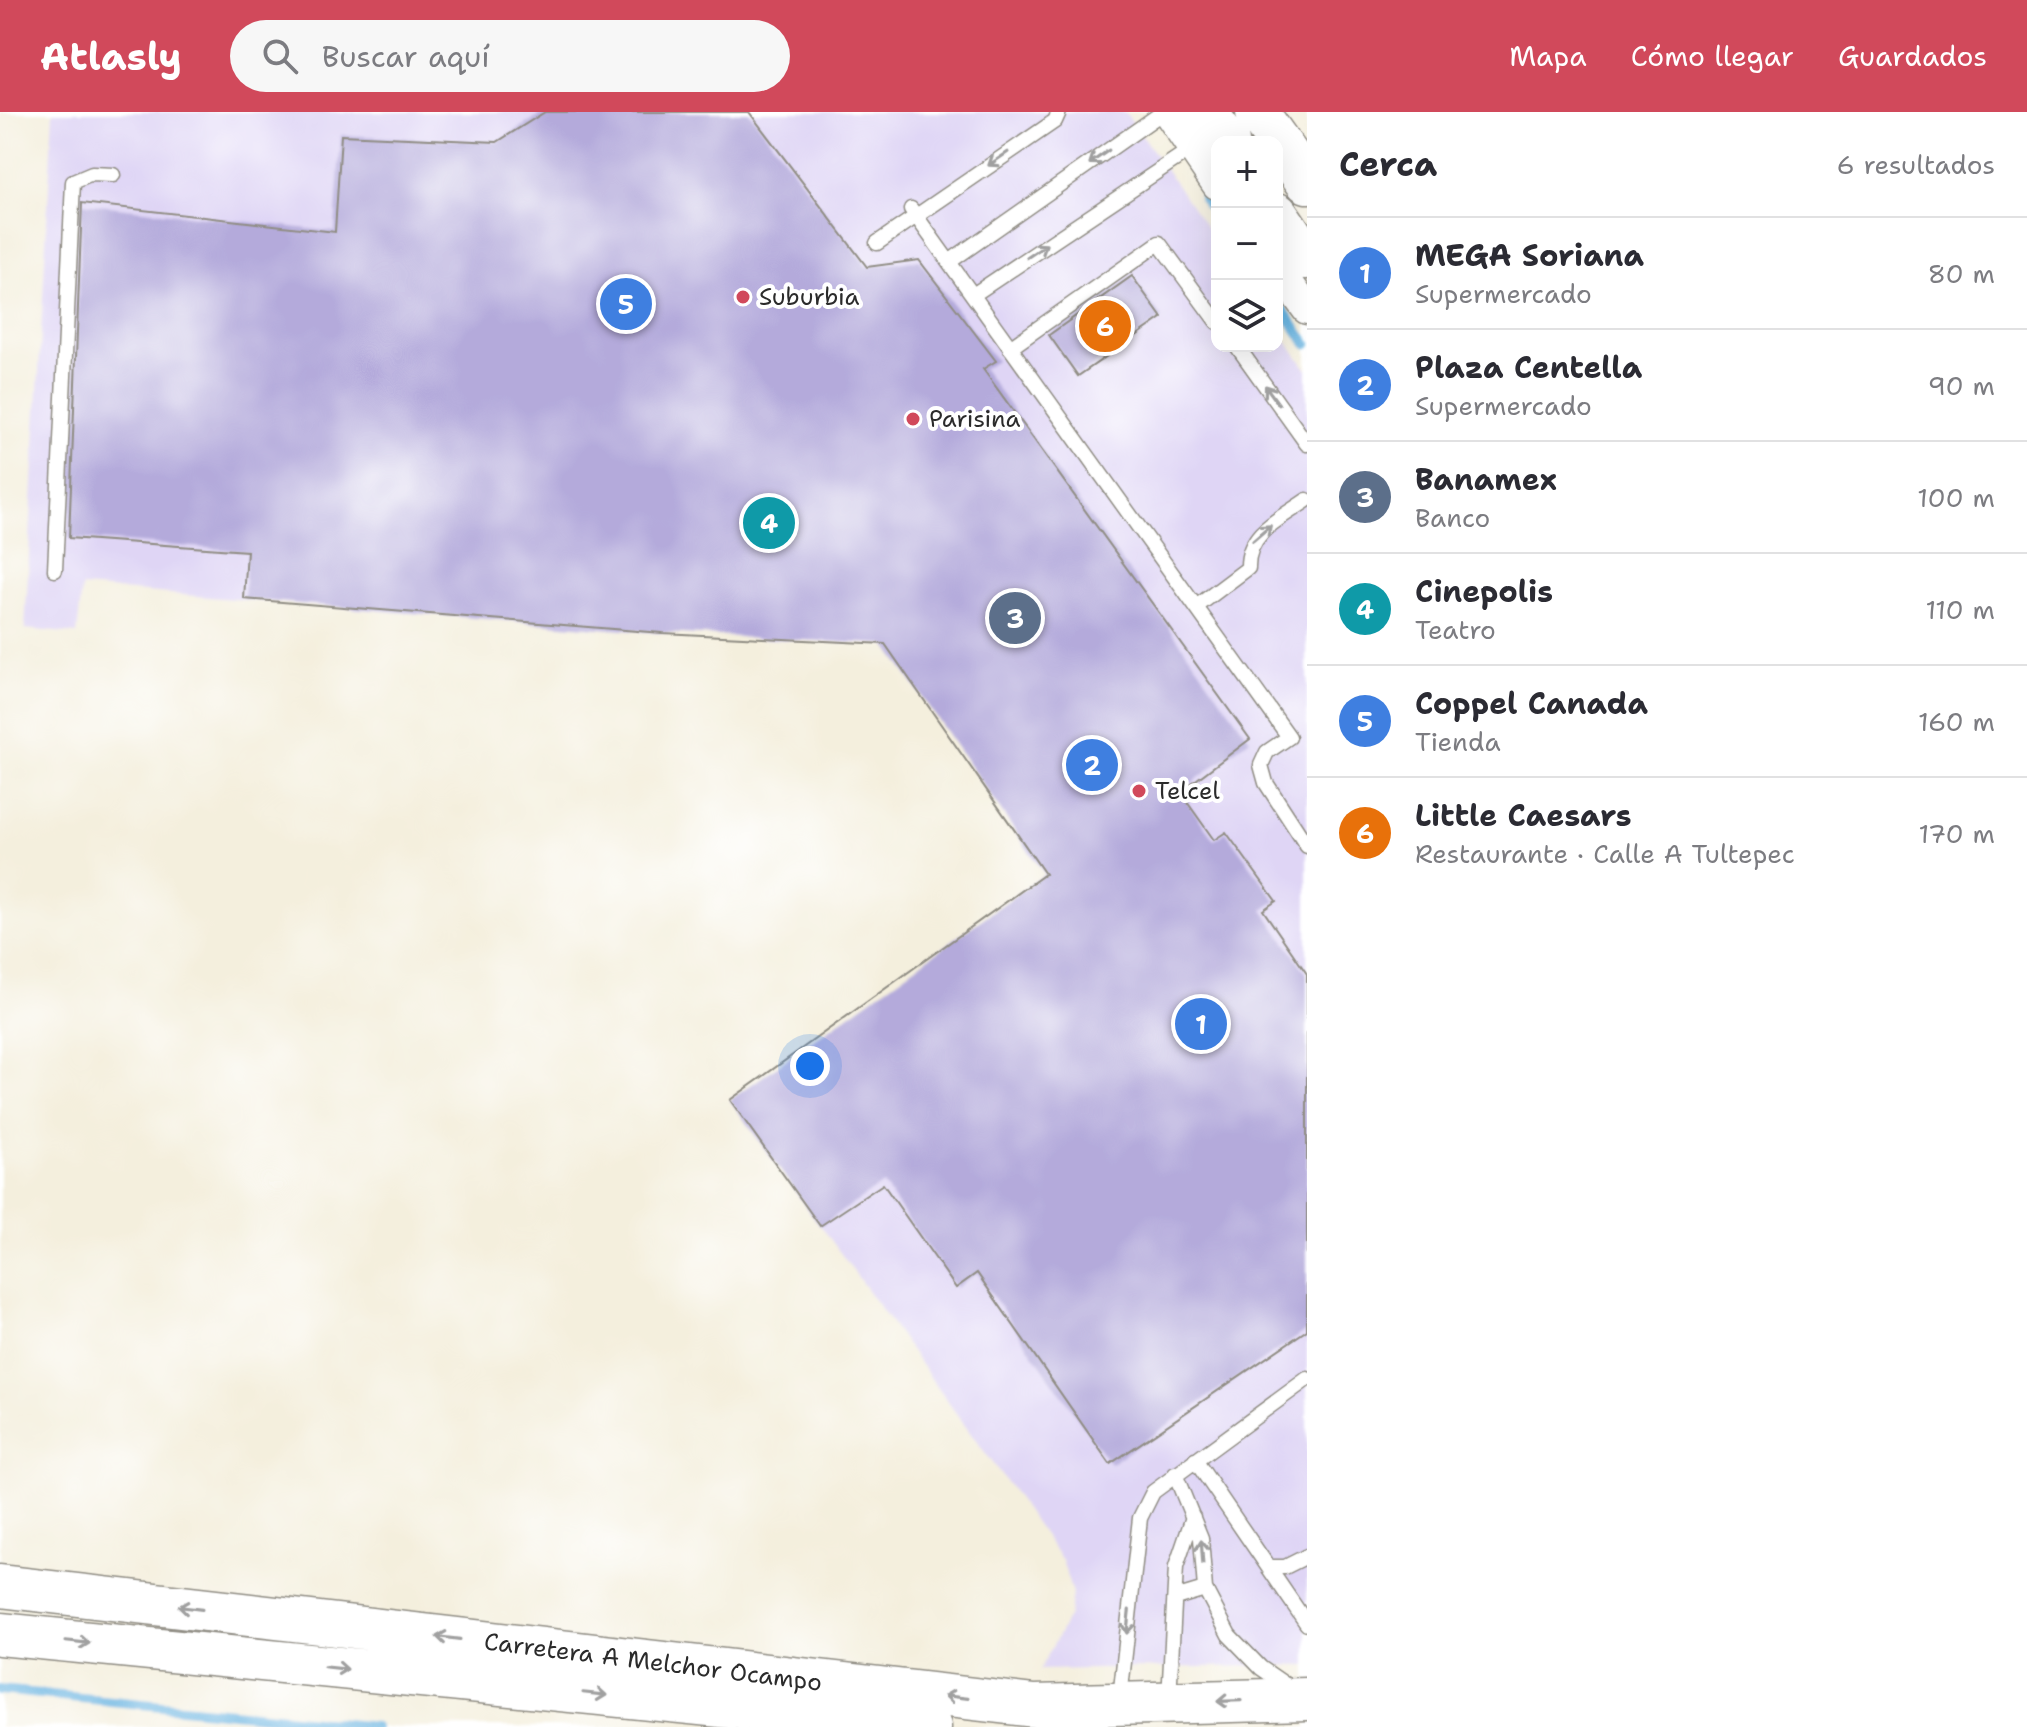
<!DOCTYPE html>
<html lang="es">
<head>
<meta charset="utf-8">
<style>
	:root { --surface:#fff; --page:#f7f7f7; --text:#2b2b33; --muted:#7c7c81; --line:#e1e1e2; --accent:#d1495b }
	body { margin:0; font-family:"Shantell Sans",sans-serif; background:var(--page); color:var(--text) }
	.controls { position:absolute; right:24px; top:24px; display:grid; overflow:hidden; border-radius:16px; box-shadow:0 8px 32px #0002 }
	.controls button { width:72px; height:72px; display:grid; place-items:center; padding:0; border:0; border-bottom:2px solid var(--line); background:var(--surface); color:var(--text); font:40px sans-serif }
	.you { position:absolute; left:810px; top:954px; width:28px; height:28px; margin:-20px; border:6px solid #fff; border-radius:50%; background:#1a73e8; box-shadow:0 0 0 12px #1a73e833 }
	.badge { display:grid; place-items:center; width:52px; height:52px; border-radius:50%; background:var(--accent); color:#fff; font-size:26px; font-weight:700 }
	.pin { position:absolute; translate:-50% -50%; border:4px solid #fff; box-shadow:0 2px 8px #0006 }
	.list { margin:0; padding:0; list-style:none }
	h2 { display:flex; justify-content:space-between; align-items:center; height:104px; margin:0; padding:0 32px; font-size:34px }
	h2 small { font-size:26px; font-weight:400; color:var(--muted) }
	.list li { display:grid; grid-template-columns:52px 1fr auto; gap:24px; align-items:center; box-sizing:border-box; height:112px; padding:0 32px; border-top:2px solid var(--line) }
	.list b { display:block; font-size:30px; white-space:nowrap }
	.list p { margin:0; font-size:26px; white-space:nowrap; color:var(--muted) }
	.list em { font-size:26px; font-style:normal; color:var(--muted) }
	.icon { flex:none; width:44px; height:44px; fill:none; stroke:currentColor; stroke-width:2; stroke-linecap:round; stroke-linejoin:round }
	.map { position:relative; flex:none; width:1307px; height:1615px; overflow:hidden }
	header { display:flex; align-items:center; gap:48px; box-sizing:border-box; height:112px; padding:0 40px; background:var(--accent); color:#fff }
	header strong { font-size:38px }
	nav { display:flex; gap:44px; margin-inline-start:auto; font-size:28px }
	.search { width:560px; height:72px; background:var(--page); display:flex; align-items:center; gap:20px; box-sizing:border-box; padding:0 28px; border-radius:44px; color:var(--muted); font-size:30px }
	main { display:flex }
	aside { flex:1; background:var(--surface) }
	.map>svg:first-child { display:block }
</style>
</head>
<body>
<header>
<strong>Atlasly</strong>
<div class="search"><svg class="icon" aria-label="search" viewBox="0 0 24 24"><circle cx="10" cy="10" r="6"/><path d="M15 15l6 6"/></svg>Buscar aquí</div>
<nav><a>Mapa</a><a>Cómo llegar</a><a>Guardados</a></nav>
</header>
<main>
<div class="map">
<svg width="1307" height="1615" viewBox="0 0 1307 1615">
	<rect width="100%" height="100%" fill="#fff"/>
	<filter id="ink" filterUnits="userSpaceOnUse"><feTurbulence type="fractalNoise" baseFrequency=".0125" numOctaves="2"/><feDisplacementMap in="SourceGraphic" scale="16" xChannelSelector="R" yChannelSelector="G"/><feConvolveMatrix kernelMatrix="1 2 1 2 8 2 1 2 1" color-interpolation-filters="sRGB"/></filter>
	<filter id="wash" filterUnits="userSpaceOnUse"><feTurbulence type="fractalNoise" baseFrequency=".006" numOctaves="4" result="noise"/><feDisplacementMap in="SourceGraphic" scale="32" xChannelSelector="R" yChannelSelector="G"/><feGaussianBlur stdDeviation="1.8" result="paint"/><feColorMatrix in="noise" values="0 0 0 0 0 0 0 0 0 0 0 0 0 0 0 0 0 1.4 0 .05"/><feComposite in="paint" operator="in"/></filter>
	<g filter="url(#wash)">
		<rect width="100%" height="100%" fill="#f4efdd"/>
		<path fill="#dfd5f5" d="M53 0H1125L1217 130V234H1277V215L1307 258V1553L1040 1558 1069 1503 1072 1482 1062 1448 730 988 1045 763 886 533 662 521 82 475 77 522 25 517Z"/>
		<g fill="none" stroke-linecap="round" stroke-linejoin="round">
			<path stroke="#67b3e0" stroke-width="10" d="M1203 85 1217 105
				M1277 189 1307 232
				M0 1578 375 1615"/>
		</g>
		<g id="blocks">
			<path fill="#b4aadb" d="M545 0H749L867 155 919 148 996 249 983 257 1250 627 1180 680 1214 728 1226 720 1276 789 1263 798 1307 862V1218L1110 1352 977 1161 956 1176 883 1072 820 1114 730 988 1045 762 885 532 662 521 244 487 247 439 69 426 82 91 335 120 341 23 497 30Z
				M1132 164 1162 206 1078 264 1049 223Z"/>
		</g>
	</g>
	<g filter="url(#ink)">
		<use href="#blocks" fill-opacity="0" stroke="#908d84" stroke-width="2"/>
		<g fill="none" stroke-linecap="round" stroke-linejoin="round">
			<defs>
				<path id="service" d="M911 97 1289 625 1267 640 1261 653 1266 671 1307 734
					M877 131 1055 9 1059 0
					M949 150 1163 0
					M973 183 1191 37
					M1237 234 1307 332
					M1010 236 1159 131 1217 210
					M55 458 73 70 92 62 113 63
					M1196 495 1248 456C1247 420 1280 407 1307 388
					M1195 1348 1307 1512
					M1175 1362 1201 1426 1205 1477 1229 1523 1261 1556 1293 1578
					M1270 1455H1285L1307 1444
					M1175 1486 1205 1477
					M1120 1586 1140 1406 1153 1380 1307 1267
					M1169 1587 1176 1455 1193 1405"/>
				<path id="minor" d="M1168 0 1217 72
					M1277 156 1307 197"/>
				<path id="secondary" d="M1206 0 1228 30
					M1257 0 1307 70
					M1277 102 1307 146
					M0 1474 1034 1594 1307 1587
					M0 1522 930 1615"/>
			</defs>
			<use href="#service" stroke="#908d84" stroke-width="17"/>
			<use href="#minor" stroke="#908d84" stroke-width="33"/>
			<use href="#secondary" stroke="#908d84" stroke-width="45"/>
			<use href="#service" stroke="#fff" stroke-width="14"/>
			<use href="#minor" stroke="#fff" stroke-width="30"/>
			<use href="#secondary" stroke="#fff" stroke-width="42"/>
		</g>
		<defs><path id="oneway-shaft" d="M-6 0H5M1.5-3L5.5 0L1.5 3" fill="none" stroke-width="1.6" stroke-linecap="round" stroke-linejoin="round" transform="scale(2)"/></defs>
		<g stroke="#a0a0a0">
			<use href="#oneway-shaft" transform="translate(1099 45) rotate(145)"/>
			<use href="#oneway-shaft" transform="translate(998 47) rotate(146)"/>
			<use href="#oneway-shaft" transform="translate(1037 139) rotate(-34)"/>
			<use href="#oneway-shaft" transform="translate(1272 283) rotate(-126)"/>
			<use href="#oneway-shaft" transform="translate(1262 421) rotate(-41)"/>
			<use href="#oneway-shaft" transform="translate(1202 1440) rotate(-94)"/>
			<use href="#oneway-shaft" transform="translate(190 1496) rotate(-173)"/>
			<use href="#oneway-shaft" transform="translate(1128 1510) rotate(96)"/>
			<use href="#oneway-shaft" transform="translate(448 1526) rotate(-173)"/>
			<use href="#oneway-shaft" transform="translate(78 1530) rotate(6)"/>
			<use href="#oneway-shaft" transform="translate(336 1556) rotate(6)"/>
			<use href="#oneway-shaft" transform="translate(595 1582) rotate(6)"/>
			<use href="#oneway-shaft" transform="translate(956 1585) rotate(-173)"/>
			<use href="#oneway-shaft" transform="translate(1229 1589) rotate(178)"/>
		</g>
	</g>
	<g fill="#d1495b" stroke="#fff" stroke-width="3">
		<circle cx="743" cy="185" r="8"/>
		<circle cx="913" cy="307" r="8"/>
		<circle cx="1139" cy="679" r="8"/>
	</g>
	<g text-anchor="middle" stroke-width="8" stroke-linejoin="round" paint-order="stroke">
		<g font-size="24" fill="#2b2b2b" stroke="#fff" text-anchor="start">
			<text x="759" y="193">Suburbia</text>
			<text x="929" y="315">Parisina</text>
			<text x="1155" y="687">Telcel</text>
		</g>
		<g font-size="24" fill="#2b2b2b" stroke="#fff">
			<text transform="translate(653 1550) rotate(7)" y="8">Carretera A Melchor Ocampo</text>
		</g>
	</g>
</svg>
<div class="controls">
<button>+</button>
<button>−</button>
<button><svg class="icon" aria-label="layers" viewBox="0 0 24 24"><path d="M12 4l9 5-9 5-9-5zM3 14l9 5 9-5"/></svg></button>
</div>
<div class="you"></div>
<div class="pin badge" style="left:1201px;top:912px;background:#3f7fe0">1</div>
<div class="pin badge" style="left:1092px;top:653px;background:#3f7fe0">2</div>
<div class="pin badge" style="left:1015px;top:506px;background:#5c6f8a">3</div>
<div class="pin badge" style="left:769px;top:411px;background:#0f9aa8">4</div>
<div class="pin badge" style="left:626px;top:192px;background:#3f7fe0">5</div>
<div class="pin badge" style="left:1105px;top:214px;background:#e8710a">6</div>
</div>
<aside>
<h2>Cerca<small>6 resultados</small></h2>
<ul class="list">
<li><span class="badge" style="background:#3f7fe0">1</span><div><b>MEGA Soriana</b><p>Supermercado</p></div><em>80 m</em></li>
<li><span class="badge" style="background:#3f7fe0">2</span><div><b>Plaza Centella</b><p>Supermercado</p></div><em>90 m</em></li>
<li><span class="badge" style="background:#5c6f8a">3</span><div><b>Banamex</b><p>Banco</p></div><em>100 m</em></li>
<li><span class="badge" style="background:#0f9aa8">4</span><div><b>Cinepolis</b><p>Teatro</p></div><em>110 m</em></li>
<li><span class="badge" style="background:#3f7fe0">5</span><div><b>Coppel Canada</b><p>Tienda</p></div><em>160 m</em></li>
<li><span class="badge" style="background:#e8710a">6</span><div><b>Little Caesars</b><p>Restaurante · Calle A Tultepec</p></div><em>170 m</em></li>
</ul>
</aside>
</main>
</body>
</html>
